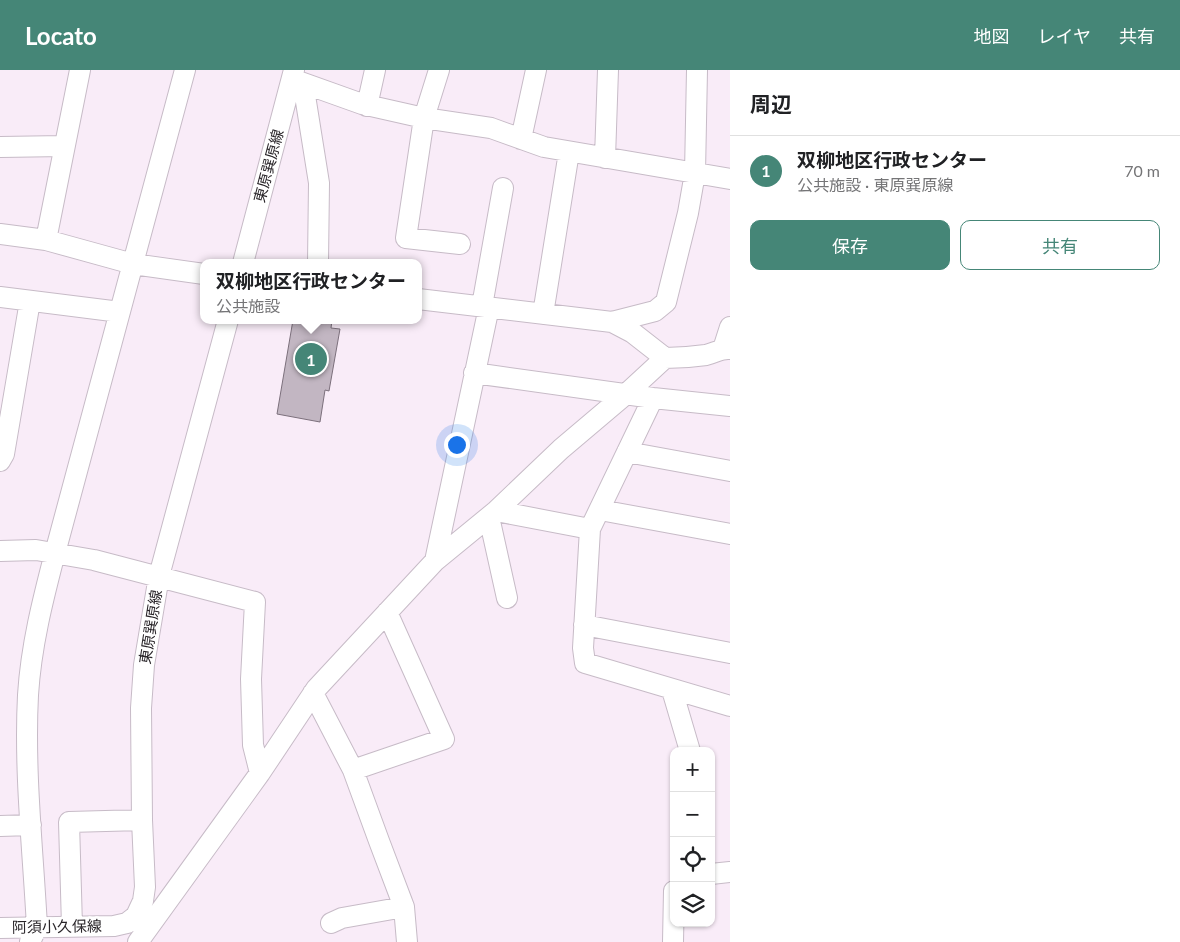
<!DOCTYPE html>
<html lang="ja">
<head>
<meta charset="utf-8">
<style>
	:root { --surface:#fff; --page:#f2f2f2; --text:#202124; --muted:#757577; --line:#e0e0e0; --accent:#458677 }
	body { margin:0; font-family:Lato,"Noto Sans JP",sans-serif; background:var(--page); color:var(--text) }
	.controls { position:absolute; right:15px; bottom:15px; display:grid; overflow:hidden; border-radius:10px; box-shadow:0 1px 4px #0004 }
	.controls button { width:45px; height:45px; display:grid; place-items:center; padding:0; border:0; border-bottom:1px solid var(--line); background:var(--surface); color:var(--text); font:25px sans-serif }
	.you { position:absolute; left:456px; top:374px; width:18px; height:18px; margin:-12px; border:4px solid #fff; border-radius:50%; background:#1a73e8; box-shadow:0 0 0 8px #1a73e833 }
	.badge { display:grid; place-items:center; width:32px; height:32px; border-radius:50%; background:var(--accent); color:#fff; font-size:16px; font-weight:700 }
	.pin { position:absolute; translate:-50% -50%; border:2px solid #fff; box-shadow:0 1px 5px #0006 }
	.popup { position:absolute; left:200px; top:189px; width:222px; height:65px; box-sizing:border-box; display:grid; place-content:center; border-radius:10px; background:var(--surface); filter:drop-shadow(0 1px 4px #0005); font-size:16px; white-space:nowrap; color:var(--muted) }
	.popup b { font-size:19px; color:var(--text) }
	.popup::after { content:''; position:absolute; left:50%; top:100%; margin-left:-10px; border:10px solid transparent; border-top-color:var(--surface) }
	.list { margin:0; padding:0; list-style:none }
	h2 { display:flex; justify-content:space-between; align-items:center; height:65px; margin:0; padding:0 20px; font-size:21px }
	h2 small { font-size:16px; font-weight:400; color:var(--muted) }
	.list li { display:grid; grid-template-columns:32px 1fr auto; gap:15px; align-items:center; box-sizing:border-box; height:70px; padding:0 20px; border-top:1px solid var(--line) }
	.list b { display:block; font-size:19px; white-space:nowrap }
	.list p { margin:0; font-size:16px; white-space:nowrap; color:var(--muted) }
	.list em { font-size:16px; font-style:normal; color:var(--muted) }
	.actions { display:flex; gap:10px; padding:15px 20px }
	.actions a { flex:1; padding:11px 0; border:1px solid var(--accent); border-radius:10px; text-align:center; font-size:18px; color:var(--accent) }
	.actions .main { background:var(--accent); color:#fff }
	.icon { flex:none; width:28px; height:28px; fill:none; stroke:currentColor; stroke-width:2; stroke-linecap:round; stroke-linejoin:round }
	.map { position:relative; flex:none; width:730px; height:872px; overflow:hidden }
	header { display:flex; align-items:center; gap:30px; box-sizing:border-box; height:70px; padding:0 25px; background:var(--accent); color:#fff }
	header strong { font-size:24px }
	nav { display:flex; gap:28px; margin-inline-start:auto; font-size:18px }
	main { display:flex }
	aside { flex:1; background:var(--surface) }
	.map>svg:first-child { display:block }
</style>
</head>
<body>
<header>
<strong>Locato</strong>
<nav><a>地図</a><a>レイヤ</a><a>共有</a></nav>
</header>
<main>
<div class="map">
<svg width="730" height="872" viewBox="0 0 730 872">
	<rect width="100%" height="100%" fill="#f9ecf8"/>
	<path fill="#c2b6c2" stroke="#7c707c" d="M293 250H332L331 258 340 259 329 321 325 320 320 352 277 344Z"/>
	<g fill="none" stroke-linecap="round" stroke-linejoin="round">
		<defs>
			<path id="minor" d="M439 0 424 48 406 168 460 174
				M292 9 362 34 424 48 491 58 544 77 730 109
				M303 13 319 113 318 193
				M367 36 375 0
				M521 69 536 0
				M0 77 64 76
				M605 88 608 0
				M0 164 46 170 133 194 204 204
				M46 170 80 0
				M243 193 294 0
				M0 227 120 242
				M418 229 612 252 655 241 666 232 688 143 695 103 697 0
				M482 236 503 118
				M543 244 569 82
				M612 252 633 263 665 288
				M723 279 730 257
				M474 303 653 328 730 336
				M653 328 590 459 583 578 585 593 730 636
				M627 382 730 401
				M0 391 4 384 30 231
				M600 440 730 464
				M496 441 590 459
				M489 447 507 528
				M0 481 36 480 94 490 255 532 251 609 253 675 260 703
				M435 491 489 237
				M584 555 730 583
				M672 620 690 681
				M313 623 353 700 379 771 404 837 407 872
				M353 700 444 669 387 542
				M0 756 31 755
				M711 804 730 802
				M331 853 342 848 404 837
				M72 856 69 752 142 750
				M0 858 114 856 127 853 136 846 143 831 145 817 142 750 141 638 144 595 159 506 228 250
				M30 872 37 857C33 781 24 701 28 625 31 576 43 529 55 483L185 0
				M138 872 260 703 316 619 435 491 496 441 561 379 626 324 665 288C679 288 692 287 706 285 715 283 721 278 730 279
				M673 872 674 821"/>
		</defs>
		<use href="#minor" stroke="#c7bbc7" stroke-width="22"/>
		<use href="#minor" stroke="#fff" stroke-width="20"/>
	</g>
	<g text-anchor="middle" stroke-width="5" stroke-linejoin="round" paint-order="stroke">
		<g font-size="15" fill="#292529" stroke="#fff">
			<text transform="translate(269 96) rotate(-75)" y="5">東原巽原線</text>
			<text transform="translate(151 557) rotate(-81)" y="5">東原巽原線</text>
			<text transform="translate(57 857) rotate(-1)" y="5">阿須小久保線</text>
		</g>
	</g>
</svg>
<div class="controls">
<button>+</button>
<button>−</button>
<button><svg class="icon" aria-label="locate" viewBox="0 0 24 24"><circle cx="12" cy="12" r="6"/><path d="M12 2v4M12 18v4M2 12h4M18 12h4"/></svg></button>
<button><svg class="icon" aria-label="layers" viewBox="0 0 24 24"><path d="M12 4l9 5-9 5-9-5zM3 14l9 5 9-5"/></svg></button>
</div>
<div class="you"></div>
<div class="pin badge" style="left:311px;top:289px">1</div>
<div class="popup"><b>双柳地区行政センター</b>公共施設</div>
</div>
<aside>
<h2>周辺<small></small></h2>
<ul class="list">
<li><span class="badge">1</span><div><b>双柳地区行政センター</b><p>公共施設 · 東原巽原線</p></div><em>70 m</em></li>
</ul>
<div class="actions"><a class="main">保存</a><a>共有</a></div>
</aside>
</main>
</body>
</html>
